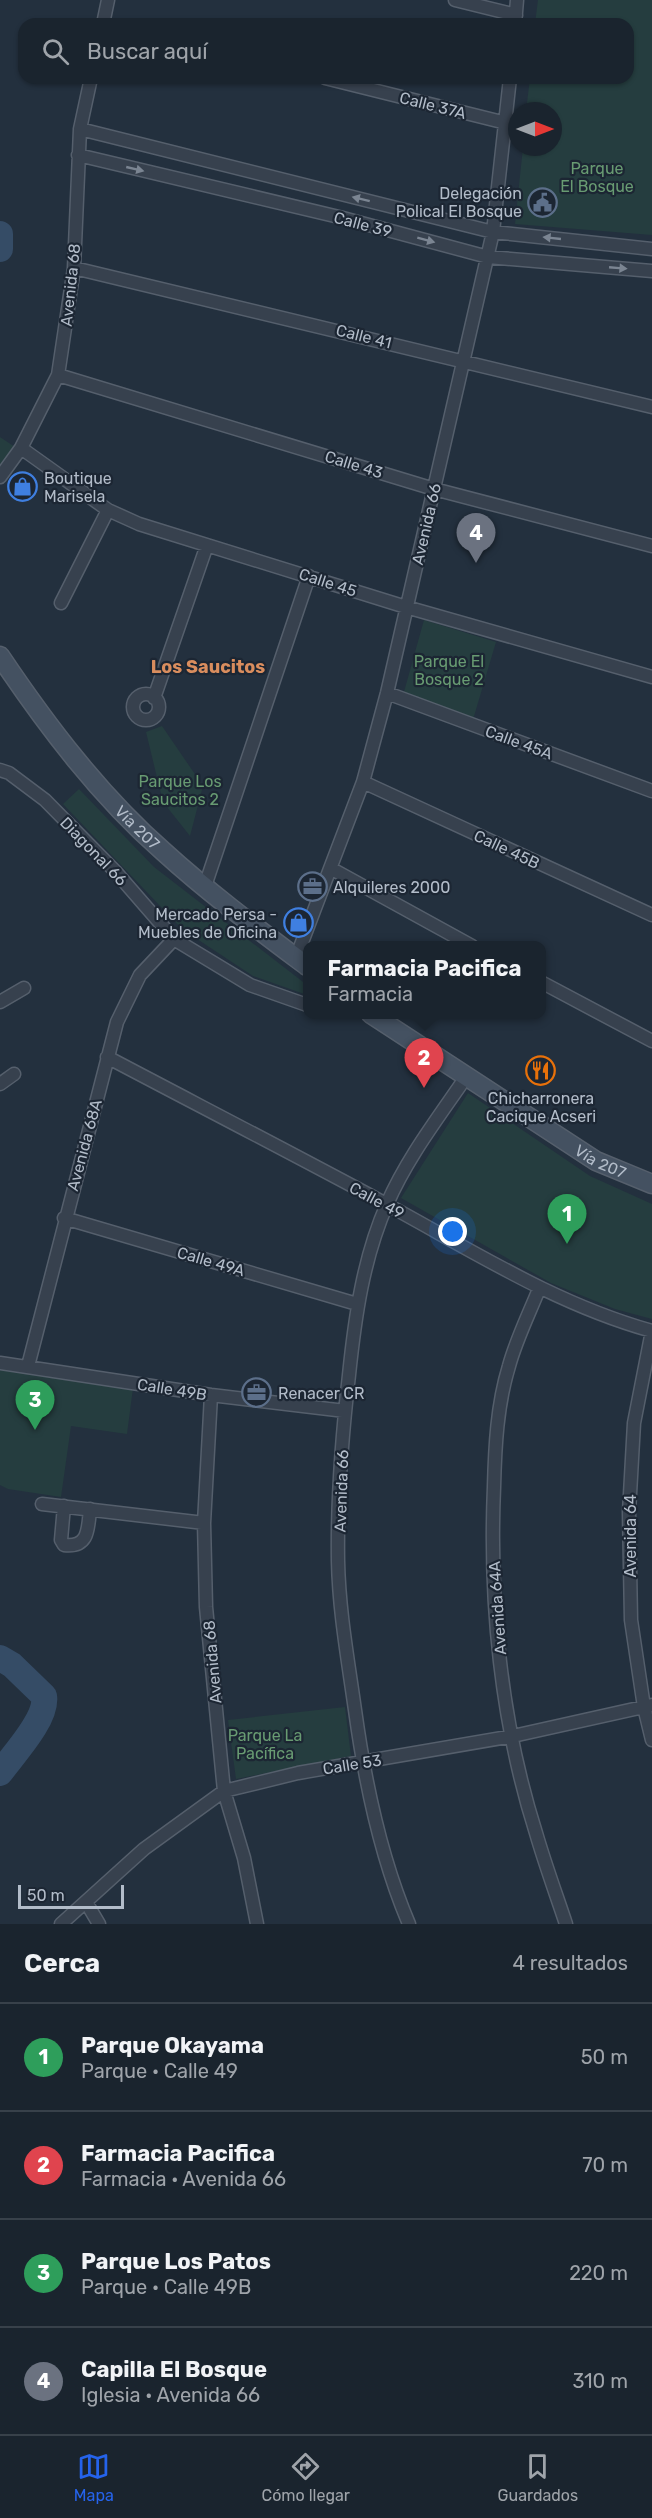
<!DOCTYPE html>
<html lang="es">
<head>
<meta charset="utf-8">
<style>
	:root { --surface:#1a242e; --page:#27303a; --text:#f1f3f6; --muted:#9fa4aa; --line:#38414a; --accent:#2563eb }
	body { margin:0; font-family:Rubik,sans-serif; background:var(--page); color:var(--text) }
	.compass { position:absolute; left:508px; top:102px; width:54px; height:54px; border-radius:50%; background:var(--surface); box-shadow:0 2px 4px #0004; rotate:90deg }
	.scale { position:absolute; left:18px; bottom:15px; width:106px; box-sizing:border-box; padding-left:6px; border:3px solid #b2bcc9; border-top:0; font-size:16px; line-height:21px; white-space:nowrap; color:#b2bcc9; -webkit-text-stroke:4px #1c2633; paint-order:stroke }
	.you { position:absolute; left:453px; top:1232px; width:21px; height:21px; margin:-15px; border:4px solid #fff; border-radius:50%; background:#1a73e8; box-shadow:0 0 0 9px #1a73e833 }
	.badge { display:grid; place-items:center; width:39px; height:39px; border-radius:50%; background:var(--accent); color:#fff; font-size:20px; font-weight:700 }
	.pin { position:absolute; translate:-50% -50px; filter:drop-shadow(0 2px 3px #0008) }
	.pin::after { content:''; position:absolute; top:32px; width:21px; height:18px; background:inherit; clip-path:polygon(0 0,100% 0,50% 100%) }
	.popup { position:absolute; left:303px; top:941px; width:243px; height:78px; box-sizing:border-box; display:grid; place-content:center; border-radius:12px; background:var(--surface); filter:drop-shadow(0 2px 4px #0005); font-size:20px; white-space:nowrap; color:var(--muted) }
	.popup b { font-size:22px; color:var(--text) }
	.popup::after { content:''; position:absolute; left:50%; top:100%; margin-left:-12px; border:12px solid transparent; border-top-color:var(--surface) }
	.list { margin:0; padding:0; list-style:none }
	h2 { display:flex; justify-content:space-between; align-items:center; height:78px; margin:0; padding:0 24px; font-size:26px }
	h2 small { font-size:20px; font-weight:400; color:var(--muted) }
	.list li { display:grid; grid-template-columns:39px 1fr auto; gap:18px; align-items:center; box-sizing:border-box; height:108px; padding:0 24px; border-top:2px solid var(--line) }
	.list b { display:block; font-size:22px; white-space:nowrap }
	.list p { margin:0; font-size:20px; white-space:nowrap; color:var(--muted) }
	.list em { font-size:20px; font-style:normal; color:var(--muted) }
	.icon { flex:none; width:33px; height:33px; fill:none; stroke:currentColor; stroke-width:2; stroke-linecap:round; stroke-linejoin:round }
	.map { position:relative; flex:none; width:652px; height:1924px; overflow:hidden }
	.search { position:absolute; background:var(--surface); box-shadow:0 2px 4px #0004; left:18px; right:18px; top:18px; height:66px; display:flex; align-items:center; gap:15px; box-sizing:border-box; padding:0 21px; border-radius:18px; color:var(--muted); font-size:22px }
	.sheet { height:510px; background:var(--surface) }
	nav { display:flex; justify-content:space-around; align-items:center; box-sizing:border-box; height:84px; border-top:2px solid var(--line); background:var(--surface); font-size:16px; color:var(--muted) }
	nav a { display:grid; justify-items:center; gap:3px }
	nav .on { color:var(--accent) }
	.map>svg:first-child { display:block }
</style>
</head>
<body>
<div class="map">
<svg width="652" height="1924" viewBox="0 0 652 1924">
	<rect width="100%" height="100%" fill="#23303e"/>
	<path fill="#253d3f" d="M538 0H652V235L515 224 523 147H553V111H526L530 78H628V24H535Z
		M0 437 15 447 0 468Z
		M424 620 496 642 472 723 402 699Z
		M162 726 203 786 190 836 163 802 146 732Z
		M79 789 154 867 307 985V995L253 976 182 929 63 804Z
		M468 1093 590 1176 652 1204V1319L615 1309 551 1283 401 1198Z
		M0 1370 133 1388 127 1434 71 1426 61 1497 8 1489 0 1485Z
		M345 1707 351 1756 236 1779 228 1720Z"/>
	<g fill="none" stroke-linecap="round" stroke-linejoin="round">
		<path stroke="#354c66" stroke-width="26" d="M0 234V249
			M0 1658 12 1665 44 1696C48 1718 13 1755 0 1773"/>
		<defs>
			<path id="minor" d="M455 0 516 15
				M103 24 108 0
				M515 24 517 0
				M325 78 506 123
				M80 129 493 232 652 249
				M78 155 339 217 488 257 652 271
				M74 268 652 407
				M58 375 434 489 652 546
				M21 448 108 510 139 524 406 607 652 677
				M0 477 21 448 58 375 74 268 80 129 91 78
				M61 603 108 510
				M387 693 652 791
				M133 707a13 13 0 1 1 26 0a13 13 0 1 1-26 0Z
				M154 698 207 545
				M0 770 9 773 45 800 115 871 174 939 250 985 307 1005
				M363 782 652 915
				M332 869 472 946
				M205 886 309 576
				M296 958 363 782 387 693 493 232 510 78
				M541 982 652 1041
				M0 1002 24 988
				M107 1057C200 1106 293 1154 386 1204 473 1251 555 1304 652 1331
				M0 1084 14 1074
				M64 1218 357 1304
				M539 1289C529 1314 516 1340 509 1366 497 1405 495 1447 494 1487 489 1602 501 1723 536 1833 545 1864 556 1894 566 1924
				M652 1331 634 1423 629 1512 631 1620 644 1707 652 1740
				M0 1363 211 1395 345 1411
				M28 1366 117 1022 140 975 174 939
				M211 1395 204 1523 206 1607 224 1791 244 1858 257 1924
				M42 1504 204 1523
				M64 1506 61 1540 64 1545C89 1548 88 1529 90 1509
				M86 1902 99 1924
				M61 1924 144 1849 224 1791 298 1773 513 1736 652 1705
				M409 1924C380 1856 365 1783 355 1710 348 1660 339 1611 338 1561 337 1500 342 1436 349 1375 355 1317 363 1259 387 1204 407 1158 438 1118 466 1077"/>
			<g id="secondary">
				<path id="s1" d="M0 656C47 726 100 796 164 852 209 893 259 930 307 966"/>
				<path id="s2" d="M371 1014 596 1161 652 1184"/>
			</g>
		</defs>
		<use href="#minor" stroke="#555f6c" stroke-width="15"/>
		<use href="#secondary" stroke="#555f6c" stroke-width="21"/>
		<use href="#minor" stroke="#37414e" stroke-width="12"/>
		<use href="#secondary" stroke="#445161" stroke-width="18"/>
	</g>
	<defs><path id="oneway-solid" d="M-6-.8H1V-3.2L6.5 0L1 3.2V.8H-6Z" transform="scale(1.5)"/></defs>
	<g fill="#7b8592">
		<use href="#oneway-solid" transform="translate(135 169) rotate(13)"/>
		<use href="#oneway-solid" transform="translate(361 199) rotate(-166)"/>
		<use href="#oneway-solid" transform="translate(552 238) rotate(-174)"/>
		<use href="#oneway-solid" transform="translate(426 240) rotate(15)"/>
		<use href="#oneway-solid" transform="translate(618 268) rotate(5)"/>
	</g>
	<defs>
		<symbol id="civic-ring" viewBox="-11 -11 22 22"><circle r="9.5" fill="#1c2633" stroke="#5c6f8a" stroke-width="1.5"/><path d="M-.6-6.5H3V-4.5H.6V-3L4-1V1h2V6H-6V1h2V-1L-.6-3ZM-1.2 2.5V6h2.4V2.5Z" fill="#5c6f8a"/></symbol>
		<symbol id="shop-ring" viewBox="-11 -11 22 22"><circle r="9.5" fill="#1c2633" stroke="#3f7fe0" stroke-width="1.5"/><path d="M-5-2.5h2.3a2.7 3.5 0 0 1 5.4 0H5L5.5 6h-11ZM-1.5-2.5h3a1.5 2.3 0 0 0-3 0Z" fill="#3f7fe0"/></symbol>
		<symbol id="office-ring" viewBox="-11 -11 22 22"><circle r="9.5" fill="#1c2633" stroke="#5c6f8a" stroke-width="1.5"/><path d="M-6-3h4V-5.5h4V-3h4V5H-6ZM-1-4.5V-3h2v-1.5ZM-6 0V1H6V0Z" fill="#5c6f8a"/></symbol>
		<symbol id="restaurant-ring" viewBox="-11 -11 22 22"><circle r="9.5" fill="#1c2633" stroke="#e8710a" stroke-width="1.5"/><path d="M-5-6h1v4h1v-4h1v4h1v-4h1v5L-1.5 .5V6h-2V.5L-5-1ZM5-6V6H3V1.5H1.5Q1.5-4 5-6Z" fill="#e8710a"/></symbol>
	</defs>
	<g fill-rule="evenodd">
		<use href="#civic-ring" x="526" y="186" width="33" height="33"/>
		<use href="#shop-ring" x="6" y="470" width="33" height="33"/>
		<use href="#office-ring" x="296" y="870" width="33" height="33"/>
		<use href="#shop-ring" x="282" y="906" width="33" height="33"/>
		<use href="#restaurant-ring" x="524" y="1054" width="33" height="33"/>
		<use href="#office-ring" x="240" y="1376" width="33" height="33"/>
	</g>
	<g text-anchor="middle" stroke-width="4.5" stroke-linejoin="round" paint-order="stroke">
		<g font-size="16" fill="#b2bcc9" stroke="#1c2633">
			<text transform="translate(433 105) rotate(14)" y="6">Calle 37A</text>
			<text transform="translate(363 224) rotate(15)" y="6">Calle 39</text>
			<text transform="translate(70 285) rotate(-84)" y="6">Avenida 68</text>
			<text transform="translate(364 336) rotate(14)" y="6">Calle 41</text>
			<text transform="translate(354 464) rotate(17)" y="6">Calle 43</text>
			<text transform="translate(426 524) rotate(-77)" y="6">Avenida 66</text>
			<text transform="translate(328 582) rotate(18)" y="6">Calle 45</text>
			<text transform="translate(519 742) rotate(20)" y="6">Calle 45A</text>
			<text dy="6" stroke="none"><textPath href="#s1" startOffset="220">Vía 207</textPath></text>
			<text transform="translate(507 849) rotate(25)" y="6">Calle 45B</text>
			<text transform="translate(94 851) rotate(46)" y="6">Diagonal 66</text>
			<text transform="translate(84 1145) rotate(-75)" y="6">Avenida 68A</text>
			<text dy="6" stroke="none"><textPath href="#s2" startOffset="273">Vía 207</textPath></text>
			<text transform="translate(377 1200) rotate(28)" y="6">Calle 49</text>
			<text transform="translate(211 1261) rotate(16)" y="6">Calle 49A</text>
			<text transform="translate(172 1389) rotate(9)" y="6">Calle 49B</text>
			<text transform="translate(341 1491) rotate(-88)" y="6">Avenida 66</text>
			<text transform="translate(630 1536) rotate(-90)" y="6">Avenida 64</text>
			<text transform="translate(497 1608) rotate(-94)" y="6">Avenida 64A</text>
			<text transform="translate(212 1662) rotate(-95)" y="6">Avenida 68</text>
			<text transform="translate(352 1764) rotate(-9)" y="6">Calle 53</text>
		</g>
		<g font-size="16" fill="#689b72" stroke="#1c2633">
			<text x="597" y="174">Parque<tspan x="597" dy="18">El Bosque</tspan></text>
			<text x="449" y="667">Parque El<tspan x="449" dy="18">Bosque 2</tspan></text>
			<text x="180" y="787">Parque Los<tspan x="180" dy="18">Saucitos 2</tspan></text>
			<text x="265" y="1741">Parque La<tspan x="265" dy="18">Pacífica</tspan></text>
		</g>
		<g font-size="16" fill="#b2bcc9" stroke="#1c2633" text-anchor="start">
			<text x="522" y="199" text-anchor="end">Delegación<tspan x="522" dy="18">Polical El Bosque</tspan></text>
			<text x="44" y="484">Boutique<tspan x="44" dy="18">Marisela</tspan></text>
			<text x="333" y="893">Alquileres 2000</text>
			<text x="277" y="920" text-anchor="end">Mercado Persa -<tspan x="277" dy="18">Muebles de Oficina</tspan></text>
			<text x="541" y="1104" text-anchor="middle">Chicharronera<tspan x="541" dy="18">Cacique Acseri</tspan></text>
			<text x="278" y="1399">Renacer CR</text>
		</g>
		<g font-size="18" font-weight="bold" fill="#d98d5e" stroke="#1c2633">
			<text x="208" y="673">Los Saucitos</text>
		</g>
	</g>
</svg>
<svg class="compass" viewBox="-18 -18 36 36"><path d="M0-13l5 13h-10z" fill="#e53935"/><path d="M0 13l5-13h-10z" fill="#9fa4aa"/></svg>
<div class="scale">50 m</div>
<div class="you"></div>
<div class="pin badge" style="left:567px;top:1244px;background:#2e9e5b">1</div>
<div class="pin badge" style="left:424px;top:1088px;background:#e0444e">2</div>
<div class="popup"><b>Farmacia Pacifica</b>Farmacia</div>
<div class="pin badge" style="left:35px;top:1430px;background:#2e9e5b">3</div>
<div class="pin badge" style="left:476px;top:563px;background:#6b7280">4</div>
<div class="search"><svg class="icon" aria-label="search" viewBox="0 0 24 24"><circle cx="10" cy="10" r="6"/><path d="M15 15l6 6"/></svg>Buscar aquí</div>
</div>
<section class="sheet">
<h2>Cerca<small>4 resultados</small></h2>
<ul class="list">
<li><span class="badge" style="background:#2e9e5b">1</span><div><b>Parque Okayama</b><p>Parque · Calle 49</p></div><em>50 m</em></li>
<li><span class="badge" style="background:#e0444e">2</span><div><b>Farmacia Pacifica</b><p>Farmacia · Avenida 66</p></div><em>70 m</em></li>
<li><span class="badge" style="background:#2e9e5b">3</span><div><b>Parque Los Patos</b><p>Parque · Calle 49B</p></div><em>220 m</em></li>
<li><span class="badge" style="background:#6b7280">4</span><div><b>Capilla El Bosque</b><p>Iglesia · Avenida 66</p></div><em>310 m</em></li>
</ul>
</section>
<nav>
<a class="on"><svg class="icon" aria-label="map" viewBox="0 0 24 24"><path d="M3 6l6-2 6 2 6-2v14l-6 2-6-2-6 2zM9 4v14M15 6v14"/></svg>Mapa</a>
<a><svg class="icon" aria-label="directions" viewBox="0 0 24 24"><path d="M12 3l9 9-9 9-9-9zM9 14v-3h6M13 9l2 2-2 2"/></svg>Cómo llegar</a>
<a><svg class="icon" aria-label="saved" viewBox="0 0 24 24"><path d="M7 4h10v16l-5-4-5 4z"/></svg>Guardados</a>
</nav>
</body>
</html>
